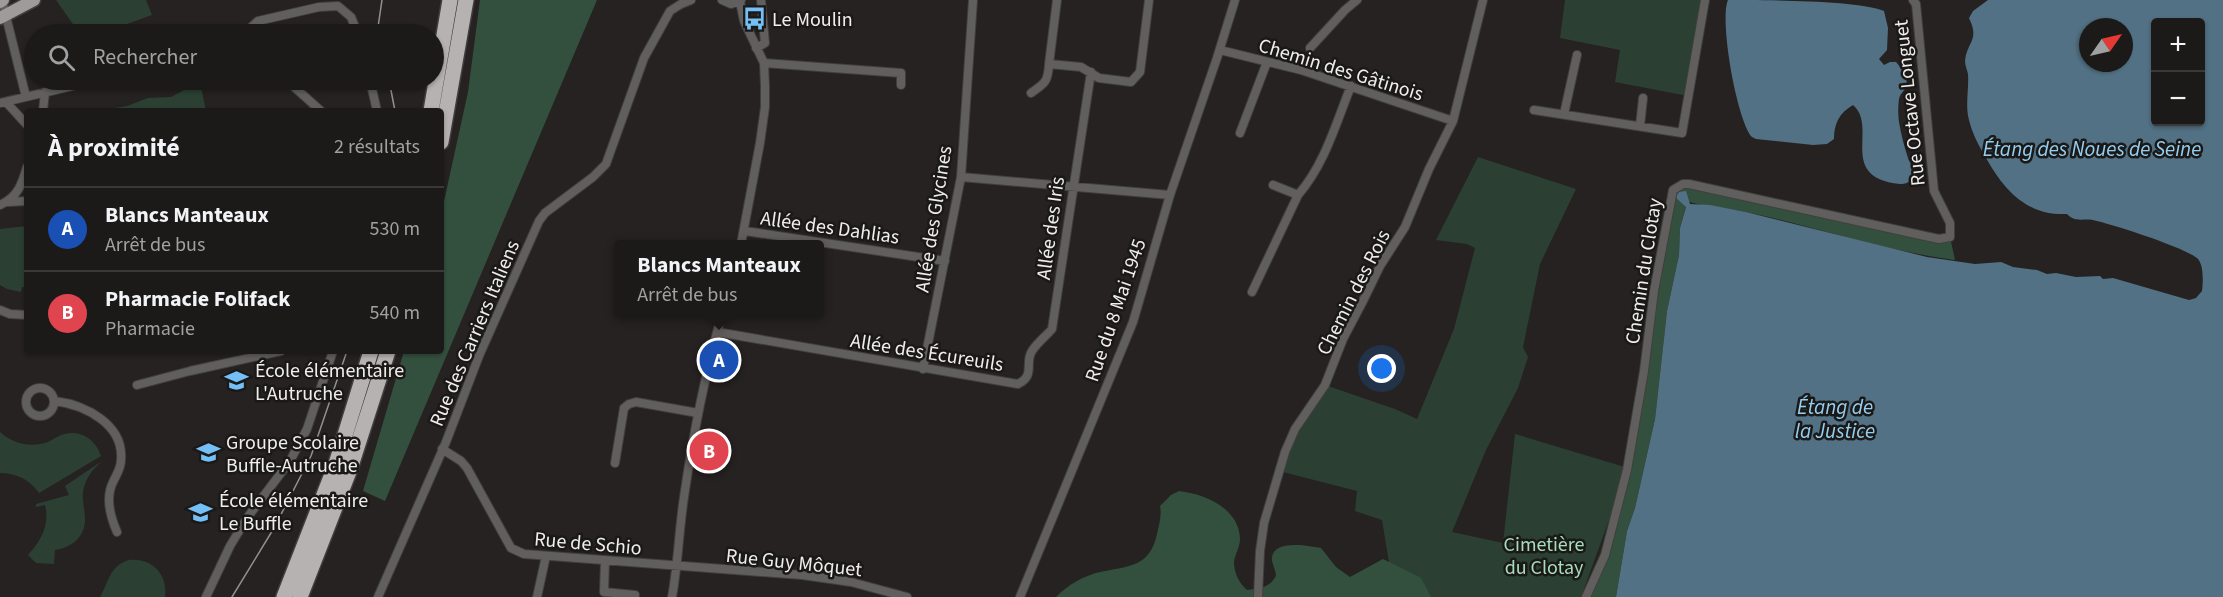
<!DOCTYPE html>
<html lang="fr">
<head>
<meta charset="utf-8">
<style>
	:root { --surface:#1c1a19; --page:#252322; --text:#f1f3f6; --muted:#a0a1a2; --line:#3a3838; --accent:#d93025 }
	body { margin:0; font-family:"Source Sans 3",sans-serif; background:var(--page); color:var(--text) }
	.controls { position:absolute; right:18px; top:18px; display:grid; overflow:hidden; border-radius:6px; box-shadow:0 2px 4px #0004 }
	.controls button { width:54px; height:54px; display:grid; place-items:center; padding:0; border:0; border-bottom:2px solid var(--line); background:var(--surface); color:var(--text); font:30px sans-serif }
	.compass { position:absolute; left:2079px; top:18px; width:54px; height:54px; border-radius:50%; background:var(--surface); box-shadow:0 2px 4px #0004; rotate:56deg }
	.you { position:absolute; left:1382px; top:369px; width:21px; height:21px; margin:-15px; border:4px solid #fff; border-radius:50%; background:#1a73e8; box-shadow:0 0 0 9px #1a73e833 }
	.badge { display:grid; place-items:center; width:39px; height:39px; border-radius:50%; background:var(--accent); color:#fff; font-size:20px; font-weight:700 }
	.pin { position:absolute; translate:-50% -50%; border:3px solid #fff; box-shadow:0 2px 6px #0006 }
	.popup { position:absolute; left:614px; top:240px; width:210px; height:78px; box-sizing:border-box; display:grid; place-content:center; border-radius:6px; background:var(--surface); filter:drop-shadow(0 2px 4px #0005); font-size:20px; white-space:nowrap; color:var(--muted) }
	.popup b { font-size:22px; color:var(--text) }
	.popup::after { content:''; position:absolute; left:50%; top:100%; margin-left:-12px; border:12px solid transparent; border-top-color:var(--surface) }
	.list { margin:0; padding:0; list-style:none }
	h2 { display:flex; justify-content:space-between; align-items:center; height:78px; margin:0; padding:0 24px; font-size:26px }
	h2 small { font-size:20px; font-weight:400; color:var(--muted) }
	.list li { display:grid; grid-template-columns:39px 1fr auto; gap:18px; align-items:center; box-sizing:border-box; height:84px; padding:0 24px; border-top:2px solid var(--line) }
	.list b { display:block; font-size:22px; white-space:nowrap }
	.list p { margin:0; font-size:20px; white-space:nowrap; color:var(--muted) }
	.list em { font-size:20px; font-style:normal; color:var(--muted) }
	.icon { flex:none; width:33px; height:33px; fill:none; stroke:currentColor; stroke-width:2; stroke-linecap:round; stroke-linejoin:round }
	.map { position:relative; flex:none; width:2223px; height:597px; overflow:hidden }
	.search { position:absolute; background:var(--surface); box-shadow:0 2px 4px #0004; left:24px; top:24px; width:420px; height:66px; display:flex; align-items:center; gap:15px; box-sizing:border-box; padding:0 21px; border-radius:33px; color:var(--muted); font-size:22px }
	.panel { position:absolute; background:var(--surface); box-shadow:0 2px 4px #0004; left:24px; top:108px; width:420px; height:246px; border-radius:6px }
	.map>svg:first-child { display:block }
</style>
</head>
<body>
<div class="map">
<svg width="2223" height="597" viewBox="0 0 2223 597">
	<rect width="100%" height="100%" fill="#252221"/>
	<path fill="#2b4033" d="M56 0H146L152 15 102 33 126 28 128 34H80Z
		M1565 0H1705L1688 96 1615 82 1620 50 1560 38Z
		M190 87H201L206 111H96L127 106 148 98 171 97Z
		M1478 157 1576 189 1540 264 1523 347 1528 357 1518 388 1486 450 1452 532 1503 543 1515 434 1628 468 1581 597H1414L1393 587 1382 520 1355 511 1357 491 1279 471 1295 429 1325 385 1395 409 1417 419 1454 329 1475 248 1467 244 1436 240Z
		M27 226V287H22L21 292 7 289 0 285V229Z
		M0 432C13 444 32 448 48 442 54 439 59 435 65 434 81 430 96 440 101 456L39 493C29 479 16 473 0 473Z
		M102 461C92 470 85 479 83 492 82 502 85 510 85 520 85 537 71 548 55 550L54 564 36 563 28 555C41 541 50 525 45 505L36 507V504L69 495 65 486Z
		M129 560C152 558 168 574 165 597H100C109 582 109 566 129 560Z"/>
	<path fill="#33503e" d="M480 0H597L385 501 363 491 404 351H441V215L468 92Z
		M1683 184 1925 236 1950 237 1955 260C1884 251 1817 227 1746 212 1723 207 1697 207 1675 197L1686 206 1680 228 1679 255 1667 311 1655 419 1635 508 1627 531 1616 597H1586L1605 555 1624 481 1671 196Z
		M1179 491C1205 494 1239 508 1240 539 1240 547 1235 554 1234 562 1234 573 1239 583 1247 590 1261 588 1269 588 1276 576 1276 570 1271 562 1272 557 1275 539 1309 546 1321 548L1336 567 1350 577 1383 559 1421 578 1431 597H1056C1066 586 1085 575 1100 572 1129 566 1150 567 1157 534 1159 524 1162 516 1160 506L1171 495Z"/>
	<path fill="#527184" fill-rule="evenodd" d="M1728 0C1762 0 1859 0 1884 11L1888 28 1887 50 1879 59 1884 65 1890 62H1896C1902 69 1909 78 1906 87 1904 91 1900 94 1899 99 1898 106 1898 115 1899 122 1901 134 1904 146 1908 158 1909 162 1913 166 1913 170 1915 178 1908 185 1900 184 1836 177 1879 127 1853 105 1839 113 1834 124 1834 139L1827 144 1813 145 1756 139 1752 137C1737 121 1719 20 1728 0Z
		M1988 0H2223V597H1616L1627 531 1635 508 1655 419 1667 311 1679 255 1680 228 1686 207 1675 197 1679 192 1686 191 1690 204 1710 205 1746 212 1927 257 1975 264 2001 262 2013 267 2037 270 2047 274 2056 273 2076 277 2100 276 2103 279 2113 278 2189 300 2196 298 2202 291C2203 283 2204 266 2198 259 2187 248 2111 224 2093 220 2083 218 2076 223 2067 214 2027 216 2004 190 1986 158 1979 146 1972 133 1969 120 1965 106 1969 89 1968 74 1967 70 1965 65 1965 61 1967 41 1980 41 1969 18L1973 11ZM2156 22H2200V122H2156ZM2088 27H2124V63H2088Z"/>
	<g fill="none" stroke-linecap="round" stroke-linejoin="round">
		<defs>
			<path id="street" d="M2 0 26 97
				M722 0 731 4 741 0
				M1057 0 1049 64 1081 67 1099 78 1131 82 1140 72 1149 0
				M740 2 744 21 764 63 765 86V107L760 143 741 244
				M244 34 258 21 319 7 338 6 351 17 358 34
				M756 48 765 43 761 0
				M1310 48 1345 10 1357 0
				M1220 50 1301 70 1453 121
				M764 63 901 73V85
				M280 80 293 86 321 111
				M370 80 377 111
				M1031 93C1045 83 1048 82 1049 64
				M6 102 27 125
				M0 103 98 80
				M1534 110 1682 133 1705 0
				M43 111 45 92
				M1564 114 1577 55
				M1640 126 1643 98
				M1240 133 1267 62
				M961 177 1170 195
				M1273 185 1298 195C1325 164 1336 123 1351 86
				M8 202 27 201
				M0 205C18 197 22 184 27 167
				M745 231 945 261
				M1252 292 1298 195
				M0 310 10 314 27 315
				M717 332 1018 384C1036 375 1024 363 1032 351 1037 343 1046 336 1052 329L1091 72
				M923 369 961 177 973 0
				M137 385 190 371 281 351
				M26 402a14 14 0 1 1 28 0a14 14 0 1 1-28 0Z
				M55 401C85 405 124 424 121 460 121 469 116 475 113 482 105 498 110 516 117 532
				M442 449 461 461 467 468 511 548 524 554 802 575 851 582 907 597
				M615 463 624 408 629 404 636 402 698 413
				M605 561 604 592 635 595
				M206 597 230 546 247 518 290 461 307 429 333 351
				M378 597 446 442 479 356 539 221 545 213 593 177 606 164 644 58 670 11 681 4 691 0
				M537 597 546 556
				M672 597C678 564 679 530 684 497 693 435 705 374 722 314
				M1020 597 1133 322 1170 195 1217 58 1235 0
				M1258 597 1260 551 1264 523 1285 452 1295 429 1325 385 1343 339 1362 303 1380 266 1405 227 1429 169 1453 121 1483 0
				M1586 597 1605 555 1627 470 1644 371 1654 291 1673 190 1683 184H1689L1925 236 1939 239 1950 237V223L1934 191 1916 4 1913 0"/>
			<path id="primary" d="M0 2 3 0
				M0 18 34 0"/>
			<path id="highway" d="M431 111 450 0
				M441 142 466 0
				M284 597 336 464 371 351
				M300 597 350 469 388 351"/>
		</defs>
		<use href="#street" stroke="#413f3d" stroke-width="10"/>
		<use href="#primary" stroke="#413f3d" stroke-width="15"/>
		<use href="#highway" stroke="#413f3d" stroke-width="18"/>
		<use href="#street" stroke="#605f5e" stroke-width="8"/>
		<use href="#primary" stroke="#9e9b99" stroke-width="12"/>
		<use href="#highway" stroke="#b6b2b1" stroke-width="15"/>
		<path stroke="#93918f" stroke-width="1.5" d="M377 34 382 0
			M389 80 395 111
			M232 597 274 528 311 456 347 351"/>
	</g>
	<defs>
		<symbol id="bus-bare" viewBox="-9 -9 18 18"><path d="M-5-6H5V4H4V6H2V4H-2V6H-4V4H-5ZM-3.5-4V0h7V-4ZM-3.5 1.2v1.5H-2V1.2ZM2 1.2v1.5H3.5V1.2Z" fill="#74c0f6" stroke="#1b1917" stroke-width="2.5" paint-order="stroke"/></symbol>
		<symbol id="school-bare" viewBox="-9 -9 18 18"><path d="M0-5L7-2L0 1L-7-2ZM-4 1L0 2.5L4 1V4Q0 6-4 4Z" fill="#74c0f6" stroke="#1b1917" stroke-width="2.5" paint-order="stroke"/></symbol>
	</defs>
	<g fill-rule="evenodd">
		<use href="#bus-bare" x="738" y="2" width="33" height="33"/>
		<use href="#school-bare" x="220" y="364" width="33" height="33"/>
		<use href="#school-bare" x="192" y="436" width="33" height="33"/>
		<use href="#school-bare" x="184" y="496" width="33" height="33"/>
	</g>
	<g text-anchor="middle" stroke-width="5" stroke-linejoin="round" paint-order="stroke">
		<g font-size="20" fill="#efeeec" stroke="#1b1917" text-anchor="start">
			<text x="772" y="26">Le Moulin</text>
			<text x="255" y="377">École élémentaire<tspan x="255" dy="23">L'Autruche</tspan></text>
			<text x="226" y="449">Groupe Scolaire<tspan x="226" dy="23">Buffle-Autruche</tspan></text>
			<text x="219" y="507">École élémentaire<tspan x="219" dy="23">Le Buffle</tspan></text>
		</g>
		<g font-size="20" fill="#efeeec" stroke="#1b1917">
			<text transform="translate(1341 69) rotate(17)" y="7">Chemin des Gâtinois</text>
			<text transform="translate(1909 103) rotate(-96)" y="7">Rue Octave Longuet</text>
			<text transform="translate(933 219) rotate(-81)" y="7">Allée des Glycines</text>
			<text transform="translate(830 227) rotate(8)" y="7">Allée des Dahlias</text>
			<text transform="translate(1050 228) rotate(-82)" y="7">Allée des Iris</text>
			<text transform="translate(1643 271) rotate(-81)" y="7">Chemin du Clotay</text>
			<text transform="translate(1353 292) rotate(-63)" y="7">Chemin des Rois</text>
			<text transform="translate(1115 310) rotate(-71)" y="7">Rue du 8 Mai 1945</text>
			<text transform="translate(474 333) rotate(-67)" y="7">Rue des Carriers Italiens</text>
			<text transform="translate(927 352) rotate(9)" y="7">Allée des Écureuils</text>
			<text transform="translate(588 543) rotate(5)" y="7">Rue de Schio</text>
			<text transform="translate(794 562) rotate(6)" y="7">Rue Guy Môquet</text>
		</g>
		<g font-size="20" fill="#a6deba" stroke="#1b1917">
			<text x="1544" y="551">Cimetière<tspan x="1544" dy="23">du Clotay</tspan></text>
		</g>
		<g font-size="21" font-style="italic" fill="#94cef0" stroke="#1b1917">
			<text x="2092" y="156">Étang des Noues de Seine</text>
			<text x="1835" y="414">Étang de<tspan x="1835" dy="24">la Justice</tspan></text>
		</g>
	</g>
</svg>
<div class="controls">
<button>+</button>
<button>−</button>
</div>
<svg class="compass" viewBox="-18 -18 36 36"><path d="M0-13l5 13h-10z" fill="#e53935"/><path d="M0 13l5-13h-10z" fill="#a0a1a2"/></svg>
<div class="you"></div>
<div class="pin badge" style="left:719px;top:360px;background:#1a4fb4">A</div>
<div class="popup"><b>Blancs Manteaux</b>Arrêt de bus</div>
<div class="pin badge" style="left:709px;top:451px;background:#e0444e">B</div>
<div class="search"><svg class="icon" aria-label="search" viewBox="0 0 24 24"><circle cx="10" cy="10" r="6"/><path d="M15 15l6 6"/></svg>Rechercher</div>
<section class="panel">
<h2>À proximité<small>2 résultats</small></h2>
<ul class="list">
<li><span class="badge" style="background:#1a4fb4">A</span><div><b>Blancs Manteaux</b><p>Arrêt de bus</p></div><em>530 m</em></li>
<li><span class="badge" style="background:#e0444e">B</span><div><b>Pharmacie Folifack</b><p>Pharmacie</p></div><em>540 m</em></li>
</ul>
</section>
</div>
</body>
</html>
